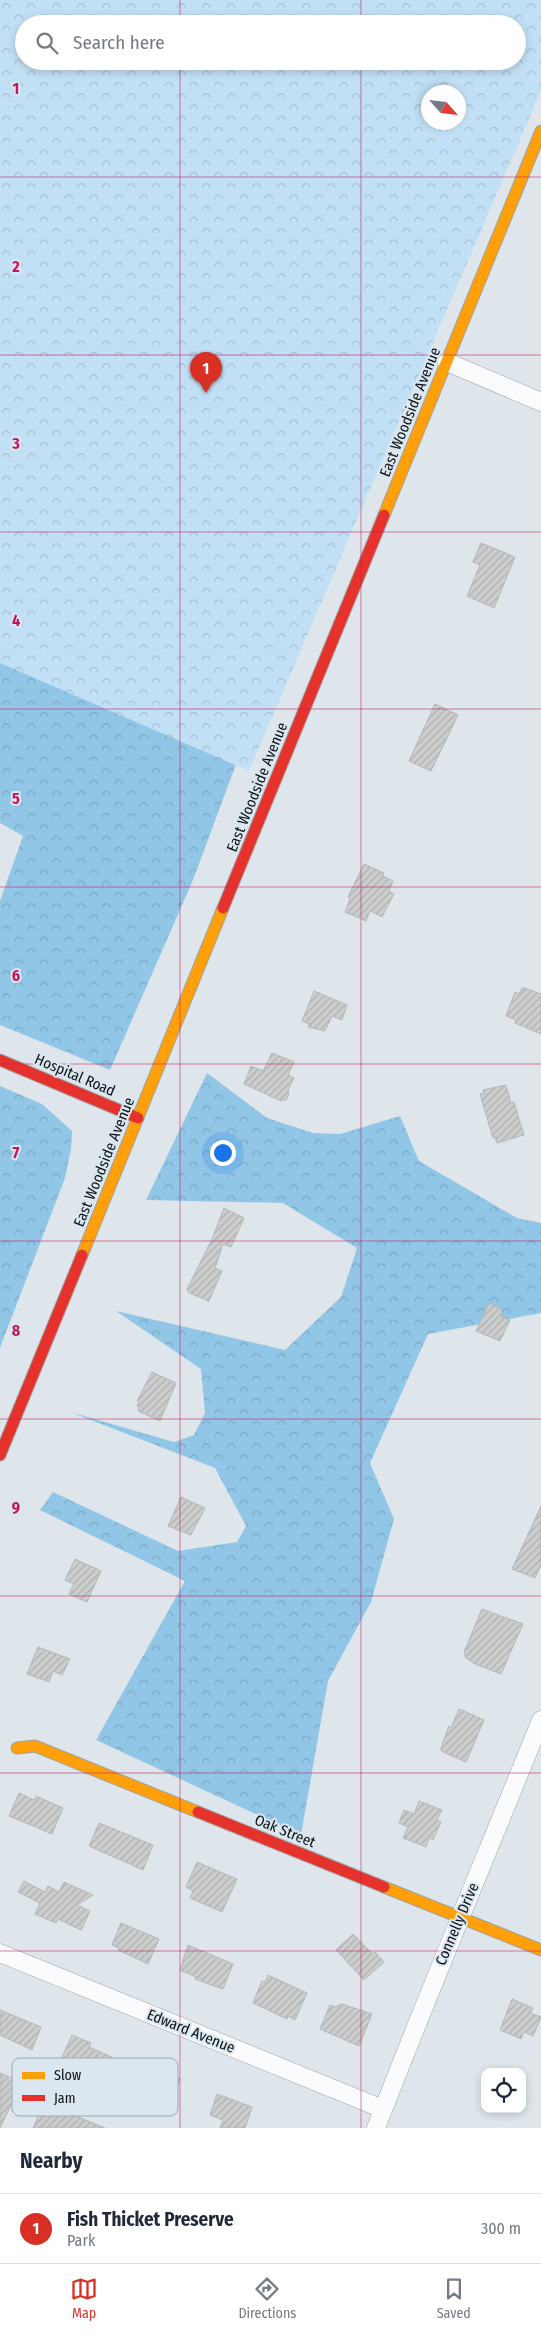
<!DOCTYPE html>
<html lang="en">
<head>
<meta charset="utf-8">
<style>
	:root { --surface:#fff; --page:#f6f6f7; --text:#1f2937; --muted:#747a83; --line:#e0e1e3; --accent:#d93025 }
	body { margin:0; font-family:"Fira Sans Condensed",sans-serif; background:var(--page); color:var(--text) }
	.controls { position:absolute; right:15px; bottom:15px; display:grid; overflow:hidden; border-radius:10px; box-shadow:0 2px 8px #0003 }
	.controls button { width:45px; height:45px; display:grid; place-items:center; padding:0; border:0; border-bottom:1px solid var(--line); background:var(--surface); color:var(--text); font:25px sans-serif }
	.compass { position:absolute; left:421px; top:85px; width:45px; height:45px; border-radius:50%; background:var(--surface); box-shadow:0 2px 8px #0003; rotate:117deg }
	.you { position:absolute; left:222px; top:1152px; width:18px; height:18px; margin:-12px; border:4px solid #fff; border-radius:50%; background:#1a73e8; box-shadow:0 0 0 8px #1a73e833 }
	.badge { display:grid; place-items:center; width:32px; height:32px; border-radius:50%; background:var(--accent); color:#fff; font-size:16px; font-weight:700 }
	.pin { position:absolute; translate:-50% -41px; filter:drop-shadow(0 1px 2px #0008) }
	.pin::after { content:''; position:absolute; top:26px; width:18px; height:15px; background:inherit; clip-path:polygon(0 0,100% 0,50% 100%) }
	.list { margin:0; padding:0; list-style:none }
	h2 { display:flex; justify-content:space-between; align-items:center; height:65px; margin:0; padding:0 20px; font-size:21px }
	h2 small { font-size:16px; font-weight:400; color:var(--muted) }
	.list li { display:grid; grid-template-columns:32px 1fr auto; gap:15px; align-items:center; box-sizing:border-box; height:70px; padding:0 20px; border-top:1px solid var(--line) }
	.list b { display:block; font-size:19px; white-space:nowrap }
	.list p { margin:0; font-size:16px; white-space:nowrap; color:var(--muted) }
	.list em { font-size:16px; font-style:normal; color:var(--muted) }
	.icon { flex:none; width:28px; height:28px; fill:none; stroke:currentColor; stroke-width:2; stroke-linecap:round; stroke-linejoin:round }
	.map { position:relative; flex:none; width:541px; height:2128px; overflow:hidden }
	.search { position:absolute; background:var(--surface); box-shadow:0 2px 8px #0003; left:15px; right:15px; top:15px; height:55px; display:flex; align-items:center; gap:12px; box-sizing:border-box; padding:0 18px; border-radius:28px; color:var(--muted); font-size:19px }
	.sheet { height:135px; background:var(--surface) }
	nav { display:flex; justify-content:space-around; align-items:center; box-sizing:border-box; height:70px; border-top:1px solid var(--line); background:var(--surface); font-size:14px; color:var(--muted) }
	nav a { display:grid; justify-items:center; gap:2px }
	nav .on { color:var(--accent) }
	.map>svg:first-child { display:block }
</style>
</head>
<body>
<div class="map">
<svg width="541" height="2128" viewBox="0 0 541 2128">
	<defs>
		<pattern id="forest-crowns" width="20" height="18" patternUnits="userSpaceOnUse" patternTransform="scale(1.25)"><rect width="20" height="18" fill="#91c6e6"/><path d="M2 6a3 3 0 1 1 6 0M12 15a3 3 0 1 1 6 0" fill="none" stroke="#7ca9c4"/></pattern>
		<pattern id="park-crowns" width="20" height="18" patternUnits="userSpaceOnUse" patternTransform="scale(1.25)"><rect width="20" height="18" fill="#c2e0f5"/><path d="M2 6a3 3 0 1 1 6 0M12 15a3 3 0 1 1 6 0" fill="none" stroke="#a6bfd1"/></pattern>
		<pattern id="building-hatch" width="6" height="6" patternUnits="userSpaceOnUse" patternTransform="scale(1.25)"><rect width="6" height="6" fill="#cccdcd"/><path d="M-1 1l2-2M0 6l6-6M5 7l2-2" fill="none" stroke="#aeafaf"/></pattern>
	</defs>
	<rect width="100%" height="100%" fill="#dfe6eb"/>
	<path fill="url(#forest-crowns)" fill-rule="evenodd" d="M0 0H541V33L241 751 193 880 110 1070 0 1025V901L23 836 0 823ZM24 24H517V61H24ZM428 92H458V122H428Z
		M207 1073 267 1118 313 1133 340 1134 400 1116 419 1161 517 1218 541 1223V1313L428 1334 370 1463 394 1519 371 1602 328 1681 301 1835 96 1740 185 1581 40 1510 53 1492 178 1551 237 1542 246 1526 215 1468 70 1412 174 1442 194 1435 205 1413 201 1369 116 1311 285 1350 341 1297 357 1248 283 1203 146 1200Z
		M0 1086 42 1104 72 1131 71 1149 65 1178 0 1348Z"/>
	<path fill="url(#park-crowns)" fill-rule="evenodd" d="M0 0H541V91L249 771 0 663ZM24 24H517V61H24ZM428 92H458V122H428Z"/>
	<path fill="url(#building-hatch)" stroke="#b5b7b7" d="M481 543 515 557 494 608 467 596 480 565 473 562Z
		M435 704 458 715 431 771 409 761Z
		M364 864 384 873 383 876 393 881 389 891 394 894 382 917 370 911 366 921 345 912 350 899 348 897Z
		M522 988H525L541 994V1034L515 1023 516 1020 506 1016 515 992 519 994Z
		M314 991 347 1005 342 1020 332 1016 325 1031 308 1027 309 1024 302 1021Z
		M272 1053 294 1062 288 1075 294 1078 288 1090 289 1093 287 1099 281 1101 244 1084 251 1066 263 1071Z
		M506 1085 511 1103 514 1102 524 1135 497 1143 495 1137 493 1138 480 1094 484 1093 483 1090Z
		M224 1208 244 1218 231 1247 223 1244 215 1268 222 1271 209 1301 189 1293 187 1289 212 1239Z
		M489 1303 502 1309 501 1316 510 1320 500 1341 476 1331Z
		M152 1372 176 1383 160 1421 138 1411 139 1407 137 1406 139 1402 137 1401Z
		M181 1497 205 1508 191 1535 168 1526Z
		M541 1506V1565L535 1578 512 1569Z
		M75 1559 101 1571 87 1602 69 1594 74 1584 65 1580Z
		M482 1609 523 1624 501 1674 475 1664 466 1658 464 1652Z
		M38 1647 70 1659 62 1675 53 1671 49 1682 27 1674Z
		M459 1709 484 1720 466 1762 441 1751V1748L449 1726 451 1728Z
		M19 1793 34 1800 36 1796 63 1808 52 1834 9 1816Z
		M419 1801 442 1810 437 1820 441 1822 433 1840 429 1838 426 1847 403 1838 408 1827 399 1823 404 1810 414 1814Z
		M99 1823 153 1845 143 1870 89 1846Z
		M197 1862 237 1879 222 1912 190 1898 193 1891 186 1887Z
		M24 1881 45 1892 48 1886 59 1892 64 1882 93 1895 77 1905 90 1911 81 1930 58 1919 56 1923 35 1914 40 1903 18 1892Z
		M121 1923 159 1939 148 1964 118 1950 119 1948 112 1945Z
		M353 1934 373 1954 375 1952 384 1962 364 1980 336 1950Z
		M188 1945 233 1964 223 1989 195 1979 196 1977 180 1970Z
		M268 1975 307 1993 295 2020 288 2016 287 2019 253 2003 262 1981 265 1982Z
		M512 1999 533 2008 530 2013 541 2017 533 2036 524 2032 521 2039 500 2030Z
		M342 2004 372 2014 359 2046 320 2029 330 2005 335 2007Z
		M0 2010 41 2027 32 2050 0 2035Z
		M72 2035 91 2043 89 2047 112 2057 102 2080 95 2076 91 2084 76 2078 79 2073 59 2064Z
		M147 2065 180 2079 169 2110 149 2101 153 2091 139 2085Z
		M0 2073 15 2079 12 2087 42 2102 105 2128H33L38 2117 12 2103 0 2128Z
		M217 2094 252 2107 245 2128H220L223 2120 210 2115Z"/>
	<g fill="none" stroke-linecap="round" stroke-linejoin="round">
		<defs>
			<path id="street" d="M447 362 541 402
				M0 1953 383 2109
				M376 2128C429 1991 486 1856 541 1720"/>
			<path id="slow" d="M384 515 541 131
				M82 1255 223 908
				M17 1748 35 1746 198 1812
				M384 1887 541 1950"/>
			<path id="jam" d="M223 908 384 515
				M0 1060 138 1118
				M0 1455 82 1255
				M198 1812 384 1887"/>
		</defs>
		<use href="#street" stroke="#9ea3a6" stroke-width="19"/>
		<use href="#slow" stroke="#9ea3a6" stroke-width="13"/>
		<use href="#jam" stroke="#9ea3a6" stroke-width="13"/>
		<use href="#street" stroke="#fafbfc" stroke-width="18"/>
		<use href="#slow" stroke="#ff9f0a" stroke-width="11"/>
		<use href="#jam" stroke="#e5322d" stroke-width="11"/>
	</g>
	<path fill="none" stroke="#c2185b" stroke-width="1" stroke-opacity="0.55" d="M180 0V24M361 0V24M180 61V2128M361 61V2128M0 177H541M0 355H541M0 532H541M0 709H541M0 887H541M0 1064H541M0 1241H541M0 1419H541M0 1596H541M0 1773H541M0 1951H541"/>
	<g text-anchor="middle" stroke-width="4" stroke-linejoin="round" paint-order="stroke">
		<g font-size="15" fill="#0c1013" stroke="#dae7f0">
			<text transform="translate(410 412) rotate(-68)" y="5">East Woodside Avenue</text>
			<text transform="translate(257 787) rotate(-68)" y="5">East Woodside Avenue</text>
			<text transform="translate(75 1075) rotate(23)" y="5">Hospital Road</text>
			<text transform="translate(104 1162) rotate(-68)" y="5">East Woodside Avenue</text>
			<text transform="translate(285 1831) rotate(22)" y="5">Oak Street</text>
			<text transform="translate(457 1924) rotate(-67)" y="5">Connelly Drive</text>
			<text transform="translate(191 2031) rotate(22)" y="5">Edward Avenue</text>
		</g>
	</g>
	<rect x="12" y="2058" width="166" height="58" rx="8" fill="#dae7f0" stroke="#9ca6ae" stroke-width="1"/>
	<rect x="22" y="2072" width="23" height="7" fill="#ff9f0a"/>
	<rect x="22" y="2095" width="23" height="6" fill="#e5322d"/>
	<g font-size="14" fill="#0c1013">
		<text x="54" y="2080">Slow</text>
		<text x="54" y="2103">Jam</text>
	</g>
	<g font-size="16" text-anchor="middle" font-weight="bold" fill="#c2185b" stroke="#dae7f0" stroke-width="4" stroke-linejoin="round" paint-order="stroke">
		<text x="16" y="94">1</text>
		<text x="16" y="272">2</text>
		<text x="16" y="449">3</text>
		<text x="16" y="626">4</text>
		<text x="16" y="804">5</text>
		<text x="16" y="981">6</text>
		<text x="16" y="1158">7</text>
		<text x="16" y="1336">8</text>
		<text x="16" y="1513">9</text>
	</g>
</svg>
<div class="controls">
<button><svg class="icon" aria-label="locate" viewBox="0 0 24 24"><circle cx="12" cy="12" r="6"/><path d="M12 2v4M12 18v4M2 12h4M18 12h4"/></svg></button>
</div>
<svg class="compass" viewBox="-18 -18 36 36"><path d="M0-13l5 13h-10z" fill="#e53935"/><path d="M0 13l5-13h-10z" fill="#747a83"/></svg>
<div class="you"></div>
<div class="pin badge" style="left:206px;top:393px">1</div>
<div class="search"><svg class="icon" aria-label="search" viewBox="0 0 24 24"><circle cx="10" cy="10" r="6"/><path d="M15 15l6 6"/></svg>Search here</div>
</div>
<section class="sheet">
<h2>Nearby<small></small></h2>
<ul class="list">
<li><span class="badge">1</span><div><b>Fish Thicket Preserve</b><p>Park</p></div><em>300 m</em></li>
</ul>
</section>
<nav>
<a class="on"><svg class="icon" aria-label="map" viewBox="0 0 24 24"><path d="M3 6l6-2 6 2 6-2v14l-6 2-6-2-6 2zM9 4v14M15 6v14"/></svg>Map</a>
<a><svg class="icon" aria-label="directions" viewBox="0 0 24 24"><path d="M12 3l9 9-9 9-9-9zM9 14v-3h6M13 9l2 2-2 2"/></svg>Directions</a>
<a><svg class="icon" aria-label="saved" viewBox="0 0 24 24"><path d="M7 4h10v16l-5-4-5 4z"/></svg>Saved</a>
</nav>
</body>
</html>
